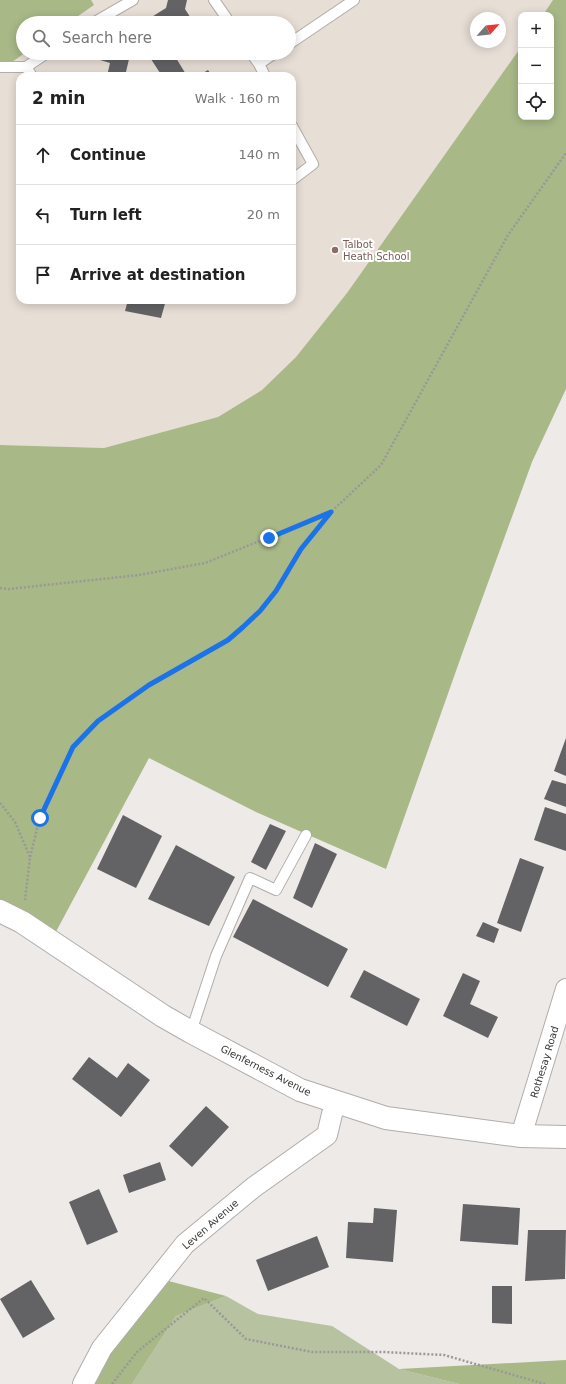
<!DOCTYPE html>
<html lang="en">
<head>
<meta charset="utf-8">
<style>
	:root { --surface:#fff; --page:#f2f2f2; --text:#222; --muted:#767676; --line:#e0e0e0 }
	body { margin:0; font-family:"DejaVu Sans",sans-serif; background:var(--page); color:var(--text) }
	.controls { position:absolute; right:12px; top:12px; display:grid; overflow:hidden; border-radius:8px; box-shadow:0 2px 10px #0003 }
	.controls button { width:36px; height:36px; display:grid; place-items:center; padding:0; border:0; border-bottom:1px solid var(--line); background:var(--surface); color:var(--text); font:20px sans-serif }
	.compass { position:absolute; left:470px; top:12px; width:36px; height:36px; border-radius:50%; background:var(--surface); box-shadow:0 2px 10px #0003; rotate:63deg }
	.stop { position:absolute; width:12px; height:12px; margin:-9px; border:3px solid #1a73e8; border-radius:50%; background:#fff }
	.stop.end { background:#1a73e8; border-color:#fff; box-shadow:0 1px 4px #0008 }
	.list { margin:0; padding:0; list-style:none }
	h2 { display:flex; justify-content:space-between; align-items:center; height:52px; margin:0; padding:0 16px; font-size:17px }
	h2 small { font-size:13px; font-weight:400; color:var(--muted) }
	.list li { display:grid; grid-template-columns:26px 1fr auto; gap:12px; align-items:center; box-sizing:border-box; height:60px; padding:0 16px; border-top:1px solid var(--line) }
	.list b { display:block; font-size:15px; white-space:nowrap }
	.list em { font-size:13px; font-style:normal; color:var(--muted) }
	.icon { flex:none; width:22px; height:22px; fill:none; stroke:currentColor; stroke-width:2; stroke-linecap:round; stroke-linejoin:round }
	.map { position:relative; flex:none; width:566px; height:1384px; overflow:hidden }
	.search { position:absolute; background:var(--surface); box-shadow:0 2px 10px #0003; left:16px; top:16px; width:280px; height:44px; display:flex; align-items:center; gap:10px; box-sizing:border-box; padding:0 14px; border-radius:22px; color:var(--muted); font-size:15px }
	.panel { position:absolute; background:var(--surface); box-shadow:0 2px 10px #0003; left:16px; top:72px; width:280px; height:232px; border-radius:12px }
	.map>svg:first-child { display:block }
</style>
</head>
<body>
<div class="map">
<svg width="566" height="1384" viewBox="0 0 566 1384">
	<rect width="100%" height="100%" fill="#eeeae8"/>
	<path fill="#e7ded6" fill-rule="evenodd" d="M0 0H554L543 15H521V47L432 175 347 293 296 357 262 390 218 417 104 448 0 445ZM476 18H500V42H476ZM23 23H289V53H23ZM20 76H292V300H20Z"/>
	<path fill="#b7c2a1" d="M226 1296 258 1314 332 1326 399 1369 459 1384H132L176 1316Z"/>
	<path fill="#a8b887" d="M0 0H91L94 5 68 23H23V53H25L12 62H0Z
		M553 0H566V389L532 462 462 654 386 869 256 812 149 758 51 941 0 911V445L104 448 218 417 262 390 296 357 347 293 521 47V117H551V15H543Z
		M157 1278 226 1296 176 1316 132 1384H83Z
		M566 1360V1384H459L399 1369Z"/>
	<path fill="#636366" d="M168 0H187L185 9 194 23H142L166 8Z
		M85 53H133L130 55 125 76H107L110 63 84 55Z
		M147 53H173L187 76H162Z
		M208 70 212 76H198Z
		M128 300H166L161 318 125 311Z
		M566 738V776L554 771Z
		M552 780 566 784V807L544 799Z
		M545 807 566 814V851L534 840Z
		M123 815 162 836 136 888 97 869Z
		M270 824 286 831 266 870 251 862Z
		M315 843 337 854 312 908 293 898Z
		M176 845 235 877 209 926 148 899Z
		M520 858 544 867 521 932 497 923Z
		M253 899 348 949 328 987 233 937Z
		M483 922 499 929 494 943 476 936Z
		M364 970 420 999 407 1026 350 997Z
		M463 973 480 981 470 1004 498 1017 488 1038 443 1016Z
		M89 1057 117 1078 128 1063 150 1080 121 1117 72 1079Z
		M206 1106 229 1127 192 1167 169 1146Z
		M160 1162 166 1180 129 1193 123 1175Z
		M99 1189 118 1232 87 1245 69 1202Z
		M463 1204 520 1208 518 1245 460 1241Z
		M374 1208 397 1210 393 1262 346 1258 348 1222 373 1223Z
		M528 1230H566L565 1279 525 1281Z
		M317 1236 329 1267 268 1291 256 1260Z
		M31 1280 55 1319 23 1338 0 1299Z
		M492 1286H512V1324L492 1323Z"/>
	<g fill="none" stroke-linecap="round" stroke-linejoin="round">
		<defs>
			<path id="lane" d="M214 0 230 23
				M93 23 133 0
				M289 44 354 0
				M251 53 259 64 275 53
				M259 64 265 76
				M0 67H26L47 53
				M26 67 32 76
				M292 126 313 164 292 180
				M191 1032 216 956 250 878 276 890 306 835"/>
			<path id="street" d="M521 1136 566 989
				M83 1384 102 1348 185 1244 254 1187 327 1135 332 1114 337 1102"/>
			<path id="secondary" d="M0 911 22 922 163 1016 191 1032 300 1090 386 1118 521 1136 566 1137"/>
		</defs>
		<use href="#lane" stroke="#b0adab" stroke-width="12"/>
		<use href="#street" stroke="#b0adab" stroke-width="22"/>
		<use href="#secondary" stroke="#b0adab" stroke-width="24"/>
		<path stroke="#9a9896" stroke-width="2.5" stroke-dasharray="2 2" stroke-linecap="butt" d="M0 588 9 589 139 575 205 563 331 512 381 465 508 235 566 153
			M0 803 15 822 30 857 25 900
			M30 857 40 817 73 747 98 721 149 685 228 640 243 627 260 611 276 591 301 549 329 513
			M112 1384 137 1352 204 1298 246 1339 312 1352H383L444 1355 545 1384"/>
		<use href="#lane" stroke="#fff" stroke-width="10"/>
		<use href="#street" stroke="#fff" stroke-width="20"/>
		<use href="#secondary" stroke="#fff" stroke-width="22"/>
	</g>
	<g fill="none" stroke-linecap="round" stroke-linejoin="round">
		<path stroke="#1a73e8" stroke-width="5" d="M40 818 73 747 98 721 149 685 228 640 243 627 260 611 276 591 301 549 331 512 269 538"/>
	</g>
	<circle fill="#8d6e63" stroke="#fff" stroke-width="1.5" cx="335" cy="250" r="4"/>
	<g text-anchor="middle" stroke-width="4" stroke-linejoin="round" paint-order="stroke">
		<g font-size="10" fill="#785e54" stroke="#fff" text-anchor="start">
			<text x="343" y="248">Talbot<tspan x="343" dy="12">Heath School</tspan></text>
		</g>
		<g font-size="10" fill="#383736" stroke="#fff">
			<text transform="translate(544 1062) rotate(-73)" y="4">Rothesay Road</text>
			<text transform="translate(266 1070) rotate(27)" y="4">Glenferness Avenue</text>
			<text transform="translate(210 1224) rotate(-41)" y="4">Leven Avenue</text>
		</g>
	</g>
</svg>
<div class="controls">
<button>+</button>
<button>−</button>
<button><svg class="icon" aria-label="locate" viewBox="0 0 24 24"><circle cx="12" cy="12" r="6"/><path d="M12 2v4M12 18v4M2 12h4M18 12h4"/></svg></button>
</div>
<svg class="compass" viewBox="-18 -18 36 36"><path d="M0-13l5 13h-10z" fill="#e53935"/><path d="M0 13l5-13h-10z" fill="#767676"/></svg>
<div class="stop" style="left:40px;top:818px"></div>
<div class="stop end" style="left:269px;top:538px"></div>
<div class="search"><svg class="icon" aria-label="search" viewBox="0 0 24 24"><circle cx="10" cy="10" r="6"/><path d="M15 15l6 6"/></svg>Search here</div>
<section class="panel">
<h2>2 min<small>Walk · 160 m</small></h2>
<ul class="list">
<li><svg class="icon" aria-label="ahead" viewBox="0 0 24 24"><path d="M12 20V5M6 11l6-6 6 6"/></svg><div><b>Continue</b></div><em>140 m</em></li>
<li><svg class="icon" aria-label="left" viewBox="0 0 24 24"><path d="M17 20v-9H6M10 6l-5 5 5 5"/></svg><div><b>Turn left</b></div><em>20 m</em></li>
<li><svg class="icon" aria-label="arrive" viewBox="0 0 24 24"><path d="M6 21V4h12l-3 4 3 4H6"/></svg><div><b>Arrive at destination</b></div></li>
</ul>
</section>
</div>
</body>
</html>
